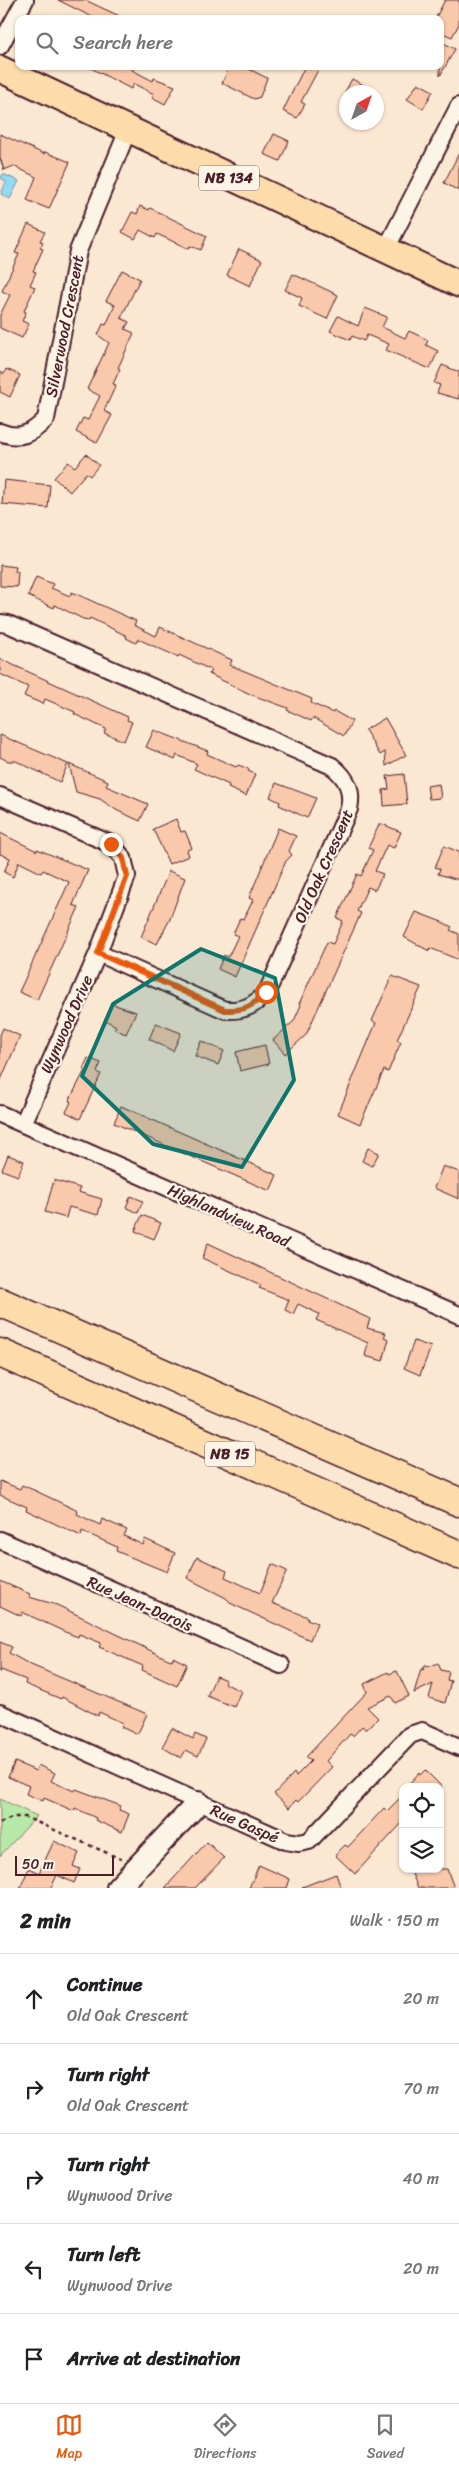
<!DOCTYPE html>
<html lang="en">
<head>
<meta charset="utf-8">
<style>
	:root { --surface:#fff; --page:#f6f6f6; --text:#202124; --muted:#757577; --line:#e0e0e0; --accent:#ea580c }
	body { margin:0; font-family:Sriracha,sans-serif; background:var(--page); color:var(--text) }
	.controls { position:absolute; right:15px; bottom:15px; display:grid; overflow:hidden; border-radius:10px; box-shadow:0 1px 4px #0004 }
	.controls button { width:45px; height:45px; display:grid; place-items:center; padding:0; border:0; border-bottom:1px solid var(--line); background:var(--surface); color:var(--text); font:25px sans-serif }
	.compass { position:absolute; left:339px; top:85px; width:45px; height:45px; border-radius:50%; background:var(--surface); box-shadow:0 1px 4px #0004; rotate:40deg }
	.scale { position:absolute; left:15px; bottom:12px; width:99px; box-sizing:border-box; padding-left:5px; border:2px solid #4a1f2b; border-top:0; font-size:14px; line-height:18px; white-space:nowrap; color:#4a1f2b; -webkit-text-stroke:4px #fcf5e5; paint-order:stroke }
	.stop { position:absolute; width:15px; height:15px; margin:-11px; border:4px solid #ea580c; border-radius:50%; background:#fff }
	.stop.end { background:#ea580c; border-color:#fff; box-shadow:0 1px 5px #0008 }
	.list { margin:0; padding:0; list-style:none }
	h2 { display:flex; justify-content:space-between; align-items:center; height:65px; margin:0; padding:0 20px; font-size:21px }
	h2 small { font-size:16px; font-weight:400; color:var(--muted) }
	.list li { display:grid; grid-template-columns:32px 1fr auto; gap:15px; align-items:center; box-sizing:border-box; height:90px; padding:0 20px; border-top:1px solid var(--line) }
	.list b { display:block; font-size:19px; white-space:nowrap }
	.list p { margin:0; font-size:16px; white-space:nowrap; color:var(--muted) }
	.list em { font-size:16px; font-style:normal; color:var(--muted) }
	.icon { flex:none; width:28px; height:28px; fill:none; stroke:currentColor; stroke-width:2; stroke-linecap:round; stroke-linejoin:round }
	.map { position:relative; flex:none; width:459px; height:1888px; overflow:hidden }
	.search { position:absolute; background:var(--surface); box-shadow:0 1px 4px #0004; left:15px; right:15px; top:15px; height:55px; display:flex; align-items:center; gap:12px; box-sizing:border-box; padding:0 18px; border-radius:10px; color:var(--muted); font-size:19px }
	.sheet { height:515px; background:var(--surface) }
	nav { display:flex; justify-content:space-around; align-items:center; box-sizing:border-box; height:70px; border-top:1px solid var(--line); background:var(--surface); font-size:14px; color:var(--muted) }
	nav a { display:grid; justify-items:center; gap:2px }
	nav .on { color:var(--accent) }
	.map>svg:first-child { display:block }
</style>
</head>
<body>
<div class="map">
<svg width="459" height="1888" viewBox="0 0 459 1888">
	<rect width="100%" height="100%" fill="#fbe8d3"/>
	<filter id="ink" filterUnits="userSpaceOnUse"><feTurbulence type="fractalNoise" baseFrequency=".02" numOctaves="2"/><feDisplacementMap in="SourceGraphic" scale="10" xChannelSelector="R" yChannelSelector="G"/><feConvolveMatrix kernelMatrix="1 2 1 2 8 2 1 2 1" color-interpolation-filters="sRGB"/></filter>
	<g filter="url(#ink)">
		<path fill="#b7e9a9" stroke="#80846a" d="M0 1799 37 1816 0 1856Z"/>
		<path fill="#91daf2" stroke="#758fa2" d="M3 174 19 181 10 199 1 194 6 182 1 178Z"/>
		<path fill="#fac8aa" stroke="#4a1f2b" d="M58 0H85L126 19H96Z
			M445 0H459V24L452 37 440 32V19H435Z
			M440 41 455 49 440 76Z
			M87 66H134L132 70 153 81 154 78 175 86 165 104 152 97 154 94 134 84 131 89Z
			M230 66H243L267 78 260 97 254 99 222 83Z
			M305 66H313L318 70 301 102 305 104 297 118 283 111Z
			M352 79 377 92H345Z
			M418 83 433 91 423 109 407 99Z
			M0 134 44 154 45 152 70 162 49 209 27 200 36 177 14 166 4 170 0 158Z
			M274 134 289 141 280 161 264 154Z
			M459 153V191L444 183Z
			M140 206 149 210 150 208 207 236 201 250 190 246 189 249 157 234 155 238 140 230 135 239 122 232 132 212 137 214Z
			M28 224 45 232 40 241 43 242 40 248 43 249 33 271 36 272 30 285 35 287 24 311 26 312 22 321 29 324 22 338 0 328V315L10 295 2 291 19 254 15 253Z
			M239 249 262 260 250 286 227 275Z
			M122 270 140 279 121 318 129 322 125 329 134 333 118 368 120 369 113 384 116 385 104 411 112 415 97 443 76 432 83 418 88 420 100 396 87 389 109 343 98 335 103 324 106 325 115 305 106 301Z
			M293 274 338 295 327 319 299 306 302 298 285 290Z
			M365 308 387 317 382 327 405 338 409 331 428 340 426 345 438 351 430 369 386 350 389 344 367 335 364 341 352 336 350 340 330 331 338 316 358 326Z
			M442 365 459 372V399L437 393 440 385 434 383Z
			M6 369 20 375 10 397 0 392V372L4 374Z
			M86 454 99 465 90 476 86 473 70 492 54 478 68 462 75 467Z
			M4 480 50 485 48 508 2 504Z
			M0 565 16 567 15 572H18L17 587 0 586Z
			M36 577 53 584 51 588 70 596 72 592 136 621 134 625 156 636 160 627 232 660 230 665 312 699 311 703 333 713 334 711 352 721 344 736 313 718 311 721 287 710 288 708 252 695 209 674 211 670 179 655 178 657 138 639 136 643 126 638 127 636 90 618 89 620 83 619 55 605 54 608 28 596Z
			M0 659 128 717 127 720 132 722 124 741 104 733 106 729 74 714 75 712 45 699 43 704 24 696 28 687 0 674Z
			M385 718 406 755 386 766 385 752 380 755 365 730Z
			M154 730 208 751 207 754 236 767 238 765 249 769 248 771 255 774 246 796 228 788 229 785 194 769 197 764 177 755 175 760 146 747Z
			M0 735 68 764 60 782 16 761H8L0 757Z
			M69 764 108 781 106 786 148 804 140 821 116 810 100 799 76 792Z
			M404 774 407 804 384 806 383 790 389 789 387 776Z
			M276 783 316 798 307 818 279 805 280 802 270 797Z
			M439 784 441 798 429 799 427 786Z
			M176 819 181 832 185 831 192 848 187 850 189 856 169 864 153 829Z
			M380 823 401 832 394 848 387 845 375 871 383 874 375 890 368 887 357 911 361 913 306 1035 285 1054 273 1040 294 1021 301 1005 299 1004 327 942 333 944 343 921 337 918 357 874 361 876 373 850 368 848Z
			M278 828 296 836 289 851 292 855 286 861 235 977 218 969 224 955 228 957 238 936 233 934 240 918 244 919 253 900 249 898Z
			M0 833 37 851V849L88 870 73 905 79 907 37 1000 19 992 69 882 43 870 41 873 19 862 13 877 4 872 10 858 0 854Z
			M444 846 459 852V880L438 874 440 869 435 867Z
			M169 871 185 878 170 919 157 944 141 937Z
			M416 912 442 922 452 927 450 930 459 934V960L430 948 429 951 404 937Z
			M392 976 421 987 397 1040 401 1042 388 1072 384 1070 360 1124 338 1114 376 1023 372 1021Z
			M112 1004 136 1012 126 1034 114 1029 116 1026 105 1020Z
			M156 1023 181 1033 173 1051 149 1039Z
			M3 1028 20 1036 0 1082V1035Z
			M201 1041 224 1051 218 1065 195 1056Z
			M265 1045 269 1064 240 1071 236 1052Z
			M88 1058 101 1063 97 1072 101 1074 80 1119 66 1112 71 1102 69 1101 85 1070 83 1069Z
			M121 1106 277 1175 270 1191 114 1123Z
			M368 1148 379 1153 372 1166 362 1161Z
			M8 1155 24 1161 18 1176 2 1170Z
			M443 1166 459 1172V1199L434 1188Z
			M54 1180 80 1188 78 1192 102 1199 98 1215 69 1207 66 1218 45 1212Z
			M131 1196 143 1201 138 1213 126 1207Z
			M142 1215 161 1223 154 1239 135 1231Z
			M208 1243 370 1319 367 1328 386 1333 384 1337 389 1339 383 1361 365 1356 368 1343 316 1320 319 1314 298 1304 293 1314 285 1310 289 1300 259 1288 261 1285 202 1258Z
			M414 1341 431 1347 420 1375 404 1368Z
			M0 1481 20 1489 22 1485 36 1491 78 1511 77 1514 100 1525 102 1519 127 1530 124 1536 143 1545 145 1539 175 1553 167 1572 116 1551 117 1547 82 1531 81 1536 26 1510 27 1507 0 1495Z
			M197 1557 227 1571 225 1577 260 1593 272 1564 287 1571 272 1603 308 1617 307 1619 317 1623 310 1640 232 1604 226 1598 187 1578Z
			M0 1581 30 1594 29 1597 57 1605 168 1659 172 1660 173 1657 187 1664 177 1686 142 1670 143 1666 99 1647 101 1643 79 1634 78 1637 65 1632 22 1612 21 1616 0 1606Z
			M0 1642 12 1647 9 1653 31 1665 147 1714 139 1731 136 1734 121 1727 123 1723 99 1712 98 1716 62 1697 61 1699 25 1684 26 1680 1 1670 0 1673Z
			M438 1663 441 1670 449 1672 447 1680 451 1681 445 1703 429 1698 433 1684 414 1693 421 1669 423 1670 425 1665 431 1666Z
			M397 1671 409 1696 395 1703 391 1696 367 1707 378 1718 366 1730 362 1726 353 1736 350 1734 326 1761 332 1767 298 1802 296 1800 289 1808 274 1794 294 1773 296 1776 311 1761 306 1757 367 1692 364 1684 388 1672 389 1674Z
			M216 1676 226 1680 224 1683 241 1691 234 1707 207 1696Z
			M172 1728 193 1739 195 1734 206 1739 198 1756 186 1750 181 1758 162 1747Z
			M15 1762 36 1771 38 1765 55 1773 51 1781 74 1791 76 1789 121 1806 119 1810 129 1814 122 1832 95 1820 96 1818 75 1808 74 1811 44 1798 43 1801 26 1794 29 1786 8 1777Z
			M425 1770 442 1787H406L419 1773 420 1775Z
			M403 1795V1822L355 1874 335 1855 345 1845 348 1847 384 1808 387 1811Z
			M54 1841 79 1853 73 1866 80 1869 74 1883 57 1875 51 1888H20L29 1868 39 1873Z
			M207 1842 224 1858 195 1888H165Z
			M259 1865 290 1879 287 1888H249Z
			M425 1869H447L454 1888H418L412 1874Z
			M336 1874 341 1888H303L302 1887Z"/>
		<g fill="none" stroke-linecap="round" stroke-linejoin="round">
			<defs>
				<path id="street" d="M0 46 25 0
					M385 251 459 106
					M0 432C19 440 32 434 46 419L78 251 128 130
					M0 623 8 624 332 766C347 778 353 790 349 809L267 992C254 1006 244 1011 225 1010L98 953
					M0 796 111 844 123 858 127 876 98 953 23 1124
					M0 1114 459 1315
					M0 1540 281 1665
					M0 1713 286 1841 299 1843 309 1841 410 1735 422 1731 459 1747"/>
				<path id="secondary" d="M118 1888 198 1803"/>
				<path id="primary" d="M0 69 459 284"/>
				<path id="highway" d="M0 1302 459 1502
					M0 1353 459 1555"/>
			</defs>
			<use href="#street" stroke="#4a1f2b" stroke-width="20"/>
			<use href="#secondary" stroke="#4a1f2b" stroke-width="26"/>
			<use href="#primary" stroke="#4a1f2b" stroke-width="29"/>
			<use href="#highway" stroke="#4a1f2b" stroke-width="31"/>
			<path stroke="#4a1f2b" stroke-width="2.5" stroke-dasharray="4 4" stroke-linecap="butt" d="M0 1823 14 1817H25L121 1859"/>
			<use href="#street" stroke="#fcf5e5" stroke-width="16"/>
			<use href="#secondary" stroke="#fcf5e5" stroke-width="22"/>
			<use href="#primary" stroke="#fddcac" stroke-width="25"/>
			<use href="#highway" stroke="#fddcac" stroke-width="28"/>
		</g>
	</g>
	<g fill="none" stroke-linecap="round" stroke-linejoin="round" filter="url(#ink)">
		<path stroke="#ea580c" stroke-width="6" d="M111 844 123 858 127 876 98 953 225 1010C244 1011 254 1006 266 992"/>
	</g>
	<path fill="#0f766e" fill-opacity="0.2" stroke="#0f766e" stroke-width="4" stroke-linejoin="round" d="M201 949 275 978 294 1080 242 1167 153 1144 82 1076 113 1004Z"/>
	<g text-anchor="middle" stroke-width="4.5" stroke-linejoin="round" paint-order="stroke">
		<g fill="#fcf5e5" stroke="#7f5f63" stroke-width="1">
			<rect x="199" y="165.5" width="60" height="25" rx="4"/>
			<rect x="205" y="1441.5" width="50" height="25" rx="4"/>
		</g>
		<g font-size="15" font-weight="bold" fill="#4a1f2b">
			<text x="229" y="183">NB 134</text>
			<text x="230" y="1459">NB 15</text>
		</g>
		<g font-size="16" fill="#4a1f2b" stroke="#fcf5e5">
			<text transform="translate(64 326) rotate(-79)" y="6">Silverwood Crescent</text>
			<text transform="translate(323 866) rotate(-66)" y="6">Old Oak Crescent</text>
			<text transform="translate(66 1024) rotate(-66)" y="6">Wynwood Drive</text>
			<text transform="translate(229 1215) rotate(24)" y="6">Highlandview Road</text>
			<text transform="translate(140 1603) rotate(24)" y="6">Rue Jean-Darois</text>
			<text transform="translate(245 1823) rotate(24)" y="6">Rue Gaspé</text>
		</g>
	</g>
</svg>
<div class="controls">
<button><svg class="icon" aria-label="locate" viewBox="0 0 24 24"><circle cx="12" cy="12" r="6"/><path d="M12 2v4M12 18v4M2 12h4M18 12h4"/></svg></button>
<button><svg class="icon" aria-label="layers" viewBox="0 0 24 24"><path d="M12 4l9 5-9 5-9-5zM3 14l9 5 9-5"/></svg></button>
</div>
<svg class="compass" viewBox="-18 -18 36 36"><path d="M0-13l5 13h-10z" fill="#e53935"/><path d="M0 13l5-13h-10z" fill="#757577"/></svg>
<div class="scale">50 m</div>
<div class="stop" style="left:266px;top:992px"></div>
<div class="stop end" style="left:111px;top:844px"></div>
<div class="search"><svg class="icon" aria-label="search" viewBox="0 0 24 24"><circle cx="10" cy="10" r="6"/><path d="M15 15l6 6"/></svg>Search here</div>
</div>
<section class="sheet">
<h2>2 min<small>Walk · 150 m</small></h2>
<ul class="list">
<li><svg class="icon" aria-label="ahead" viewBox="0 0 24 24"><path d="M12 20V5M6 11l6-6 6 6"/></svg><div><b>Continue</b><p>Old Oak Crescent</p></div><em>20 m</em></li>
<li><svg class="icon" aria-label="right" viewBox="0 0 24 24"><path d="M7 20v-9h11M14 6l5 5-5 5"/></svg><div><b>Turn right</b><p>Old Oak Crescent</p></div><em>70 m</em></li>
<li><svg class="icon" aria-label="right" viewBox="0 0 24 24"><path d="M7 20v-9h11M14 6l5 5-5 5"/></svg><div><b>Turn right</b><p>Wynwood Drive</p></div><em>40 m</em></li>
<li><svg class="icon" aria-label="left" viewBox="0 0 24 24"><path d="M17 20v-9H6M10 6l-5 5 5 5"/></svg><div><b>Turn left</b><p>Wynwood Drive</p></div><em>20 m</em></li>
<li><svg class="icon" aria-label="arrive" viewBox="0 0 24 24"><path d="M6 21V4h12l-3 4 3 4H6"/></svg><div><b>Arrive at destination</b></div></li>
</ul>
</section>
<nav>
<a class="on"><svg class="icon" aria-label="map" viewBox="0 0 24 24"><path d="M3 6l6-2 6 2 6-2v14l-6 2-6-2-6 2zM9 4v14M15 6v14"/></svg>Map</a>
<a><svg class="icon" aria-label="directions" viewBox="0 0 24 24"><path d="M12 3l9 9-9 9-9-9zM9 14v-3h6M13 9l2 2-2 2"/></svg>Directions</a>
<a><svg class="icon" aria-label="saved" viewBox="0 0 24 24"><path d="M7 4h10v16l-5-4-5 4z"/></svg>Saved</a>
</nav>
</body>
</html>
